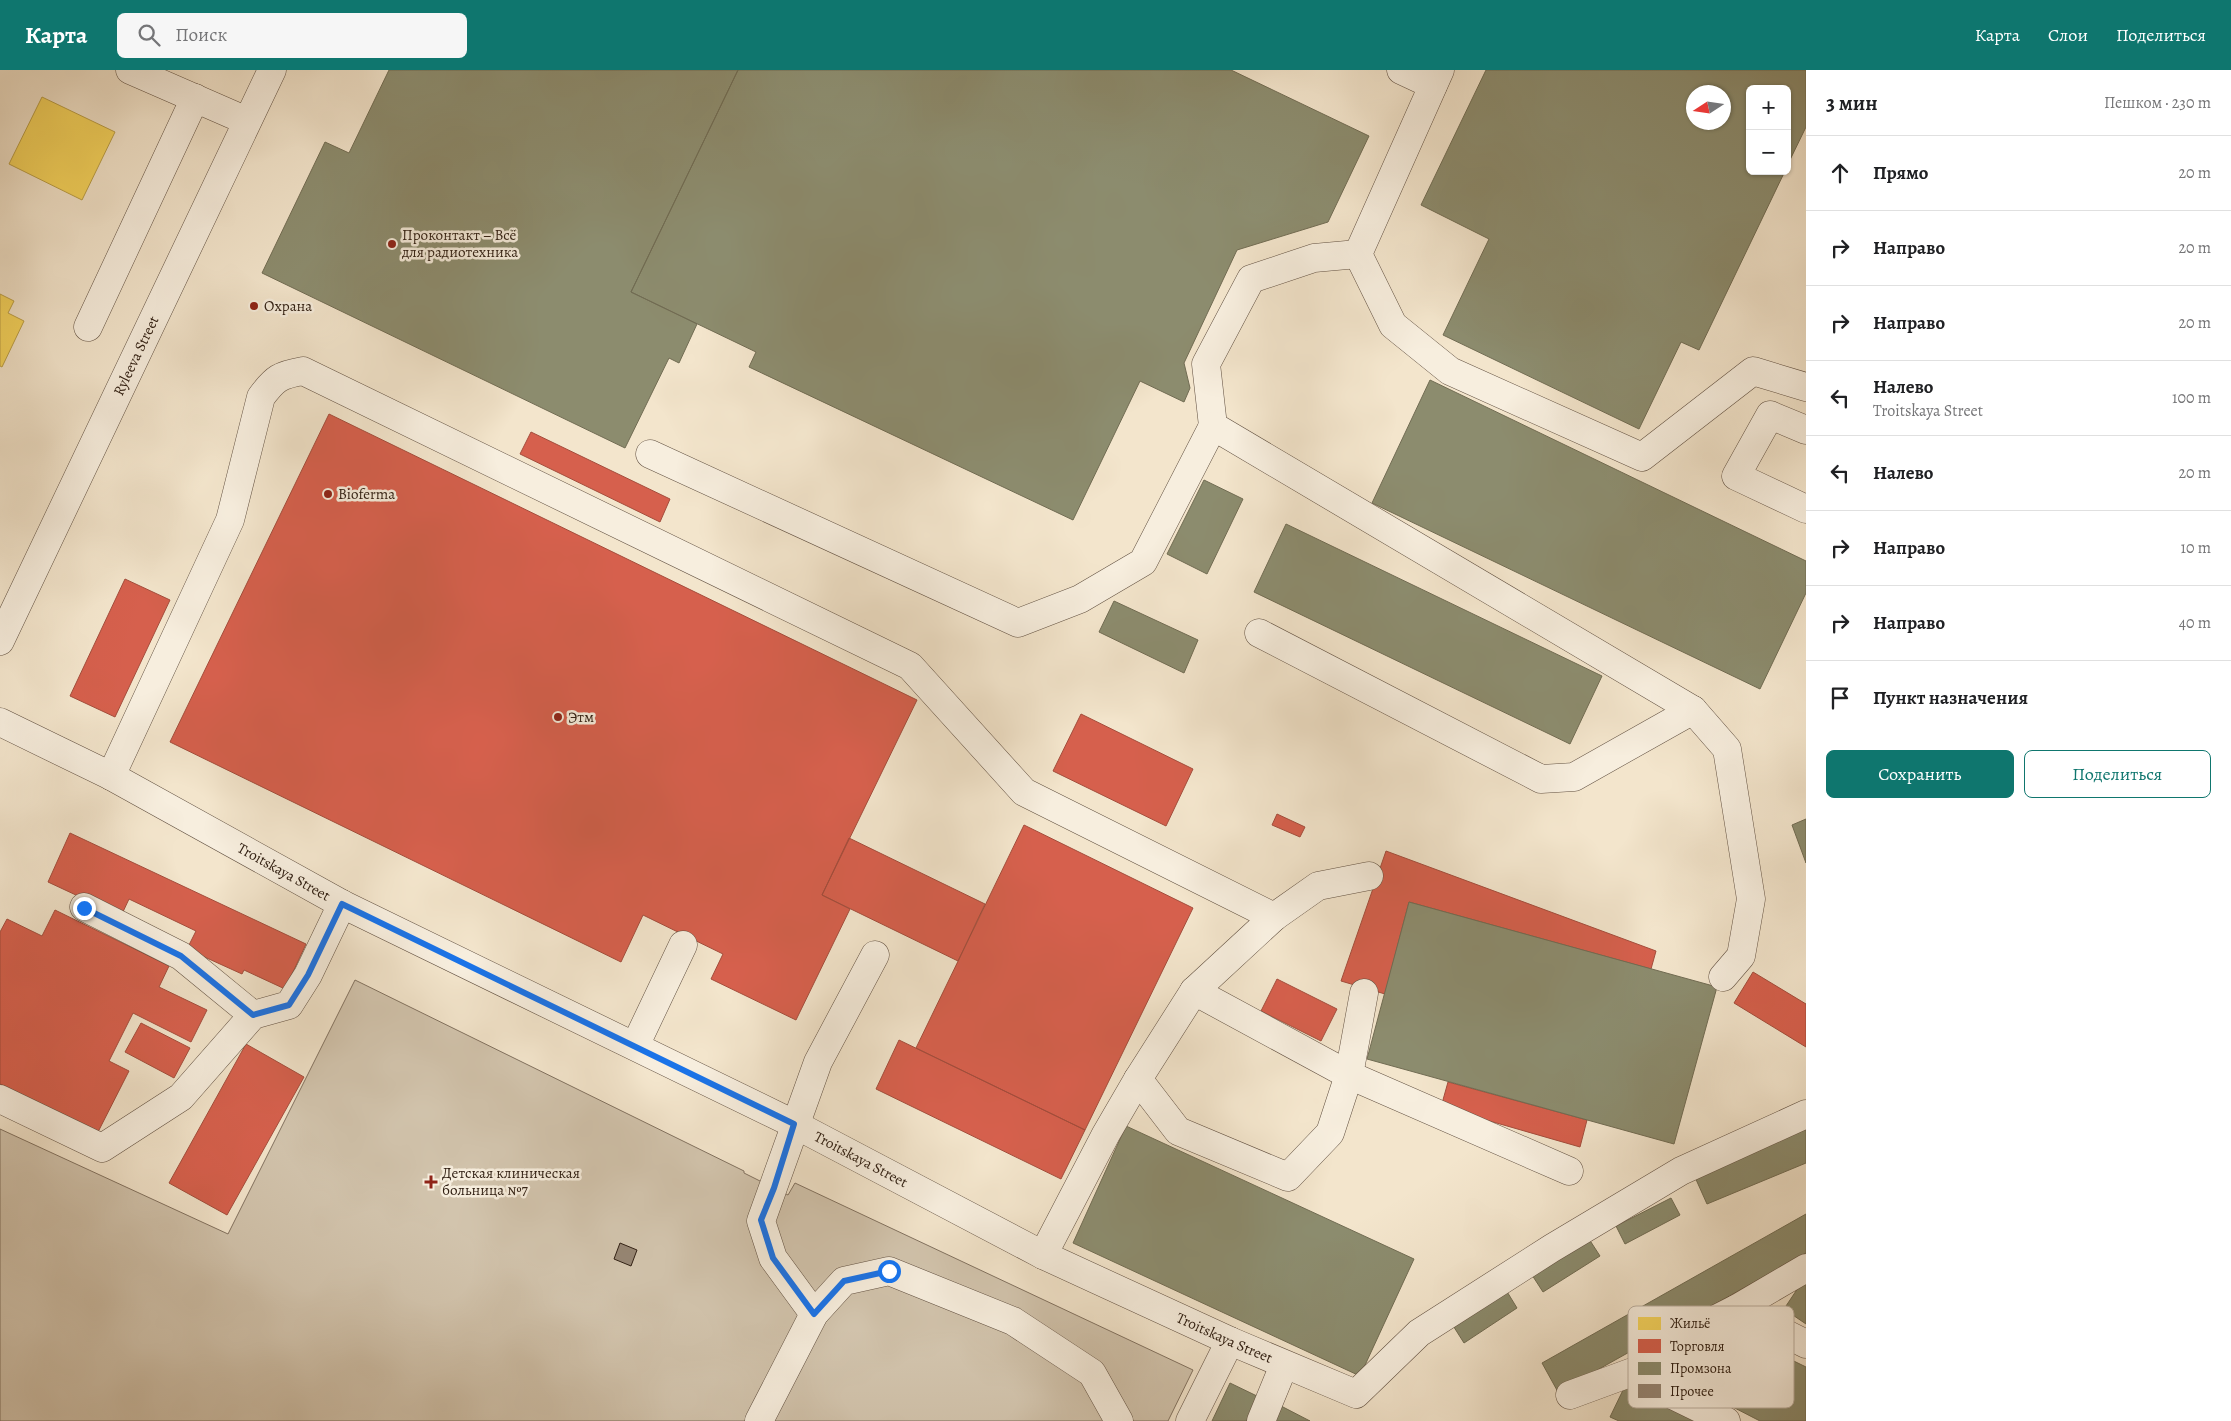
<!DOCTYPE html>
<html lang="ru">
<head>
<meta charset="utf-8">
<style>
	:root { --surface:#fff; --page:#f6f6f6; --text:#202124; --muted:#757577; --line:#e0e0e0; --accent:#0f766e }
	body { margin:0; font-family:Alegreya,serif; background:var(--page); color:var(--text) }
	.controls { position:absolute; right:15px; top:15px; display:grid; overflow:hidden; border-radius:8px; box-shadow:0 1px 4px #0004 }
	.controls button { width:45px; height:45px; display:grid; place-items:center; padding:0; border:0; border-bottom:1px solid var(--line); background:var(--surface); color:var(--text); font:25px sans-serif }
	.compass { position:absolute; left:1686px; top:15px; width:45px; height:45px; border-radius:50%; background:var(--surface); box-shadow:0 1px 4px #0004; rotate:258deg }
	.stop { position:absolute; width:15px; height:15px; margin:-11px; border:4px solid #1a73e8; border-radius:50%; background:#fff }
	.stop.end { background:#1a73e8; border-color:#fff; box-shadow:0 1px 5px #0008 }
	.list { margin:0; padding:0; list-style:none }
	h2 { display:flex; justify-content:space-between; align-items:center; height:65px; margin:0; padding:0 20px; font-size:21px }
	h2 small { font-size:16px; font-weight:400; color:var(--muted) }
	.list li { display:grid; grid-template-columns:32px 1fr auto; gap:15px; align-items:center; box-sizing:border-box; height:75px; padding:0 20px; border-top:1px solid var(--line) }
	.list b { display:block; font-size:19px; white-space:nowrap }
	.list p { margin:0; font-size:16px; white-space:nowrap; color:var(--muted) }
	.list em { font-size:16px; font-style:normal; color:var(--muted) }
	.actions { display:flex; gap:10px; padding:15px 20px }
	.actions a { flex:1; padding:11px 0; border:1px solid var(--accent); border-radius:8px; text-align:center; font-size:18px; color:var(--accent) }
	.actions .main { background:var(--accent); color:#fff }
	.icon { flex:none; width:28px; height:28px; fill:none; stroke:currentColor; stroke-width:2; stroke-linecap:round; stroke-linejoin:round }
	.map { position:relative; flex:none; width:1806px; height:1351px; overflow:hidden }
	header { display:flex; align-items:center; gap:30px; box-sizing:border-box; height:70px; padding:0 25px; background:var(--accent); color:#fff }
	header strong { font-size:24px }
	nav { display:flex; gap:28px; margin-inline-start:auto; font-size:18px }
	.search { width:350px; height:45px; background:var(--page); display:flex; align-items:center; gap:12px; box-sizing:border-box; padding:0 18px; border-radius:8px; color:var(--muted); font-size:19px }
	main { display:flex }
	aside { flex:1; background:var(--surface) }
	.map>svg:first-child { display:block }
</style>
</head>
<body>
<header>
<strong>Карта</strong>
<div class="search"><svg class="icon" aria-label="search" viewBox="0 0 24 24"><circle cx="10" cy="10" r="6"/><path d="M15 15l6 6"/></svg>Поиск</div>
<nav><a>Карта</a><a>Слои</a><a>Поделиться</a></nav>
</header>
<main>
<div class="map">
<svg width="1806" height="1351" viewBox="0 0 1806 1351">
	<rect width="100%" height="100%" fill="#f3e5cc"/>
	<filter id="stains"><feTurbulence type="fractalNoise" baseFrequency=".004" numOctaves="4"/><feColorMatrix values="0 0 0 0 .2 0 0 0 0 .09 0 0 0 0 .02 0 0 0 .5 -.17"/></filter>
	<radialGradient id="worn" r=".72"><stop offset=".6" stop-color="#630" stop-opacity="0"/><stop offset="1" stop-color="#630" stop-opacity=".3"/></radialGradient>
	<path fill="#d2c4ad" stroke="#827260" d="M355 910 744 1101V1103L788 1125 795 1113 1193 1300 1168 1351H0V1059L228 1164Z"/>
	<path fill="#f6d55c" stroke="#bb9f46" d="M42 27 115 62 82 130 9 94Z
		M0 224 14 231 8 243 24 251 2 297 0 296Z"/>
	<path fill="#d6604d" stroke="#a44d3c" d="M329 344 917 630 822 825 850 839 796 950 711 909 723 884 643 845 621 892 170 672Z
		M531 362 670 429 660 452 520 384Z
		M125 509 170 530 115 647 70 626Z
		M1081 644 1193 699 1166 756 1053 701Z
		M1277 744 1305 757 1300 767 1272 755Z
		M1024 755 1193 838 1085 1060 916 978Z
		M70 763 306 874 285 919 244 900 242 904 187 879 196 861 129 829 121 846 48 812Z
		M849 768 985 834 958 891 822 825Z
		M1386 781 1656 881 1651 899 1409 832 1385 924 1341 911Z
		M55 840 169 896 159 917 207 940 191 972 133 943 109 991 129 1001 98 1062 0 1014V862L7 849 42 866Z
		M1753 902 1806 934V977L1734 933Z
		M1277 909 1337 939 1321 971 1261 941Z
		M141 953 190 978 174 1008 125 982Z
		M899 970 1085 1060 1061 1109 876 1019Z
		M246 974 304 1007 227 1145 169 1113Z
		M1448 1012 1587 1050 1580 1077 1441 1037Z"/>
	<path fill="#8c8c6e" stroke="#716c53" fill-rule="evenodd" d="M389 0H738L631 222 697 254 679 293 669 288 625 378 262 203 325 72 349 83Z
		M738 0H1231L1369 66 1328 152 1237 180 1184 293 1190 318 1184 332 1140 311 1073 450 749 297 756 282 631 222Z
		M1486 0H1806V57L1787 96V19H1750V101H1785L1699 280 1681 272 1639 359 1443 265 1489 169 1421 135ZM1694 22H1724V52H1694Z
		M1430 310 1806 491V523L1760 619 1372 433Z
		M1204 410 1243 429 1207 504 1167 484Z
		M1286 454 1602 606 1570 674 1254 522Z
		M1114 531 1198 570 1184 603 1099 562Z
		M1806 749V793L1792 755Z
		M1409 832 1717 917 1674 1074 1367 989Z
		M1126 1056 1414 1189 1360 1306 1073 1173Z
		M1806 1058V1093L1707 1134 1694 1105Z
		M1671 1128 1680 1145 1625 1174 1616 1156Z
		M1806 1144V1183L1558 1322 1542 1293Z
		M1589 1169 1600 1186 1543 1222 1532 1205Z
		M1804 1209 1806 1211V1254L1784 1239Z
		M1506 1220 1517 1238 1464 1273 1452 1254Z
		M1730 1260 1806 1297V1351H1760L1663 1301Z
		M1230 1313 1259 1327 1248 1351H1212Z
		M1625 1316 1695 1351H1619L1610 1347Z
		M1281 1336 1310 1351H1273Z"/>
	<path fill="#968674" stroke="#312014" d="M620 1173 637 1180 631 1196 614 1189Z"/>
	<g fill="none" stroke-linecap="round" stroke-linejoin="round">
		<defs>
			<g id="minor">
				<path d="M130 0 247 51"/>
				<path d="M1401 0 1433 15"/>
				<path d="M1440 0 1358 184 1393 255 1450 301 1642 387 1753 301 1806 317"/>
				<path d="M1358 184 1314 188 1251 209 1206 294 1213 356 1693 640 1727 679 1751 829 1741 886 1723 907"/>
				<path d="M88 257 195 28"/>
				<path d="M1806 360 1770 345 1736 406 1806 439"/>
				<path d="M650 384 1018 553 1080 529 1143 492 1213 356"/>
				<path d="M1259 563 1541 709 1574 707 1693 640"/>
				<path id="s1" d="M0 571 272 0"/>
				<path id="s2" d="M0 652 111 706 342 834 794 1054 1043 1185 1230 1271 1356 1324 1419 1263 1552 1178 1681 1101 1806 1044"/>
				<path d="M111 706 230 450 261 327C275 308 280 305 303 301L910 596 1024 722 1274 847"/>
				<path d="M84 837 181 886 253 945"/>
				<path d="M1194 921 1349 1005 1569 1101"/>
				<path d="M635 976 683 875"/>
				<path d="M1138 1009 1178 1061 1288 1107 1330 1063 1349 1005 1364 923"/>
				<path d="M0 1029 102 1078 181 1027 253 945 289 935 308 905 342 834"/>
				<path d="M1043 1185 1106 1064 1138 1009 1194 921 1274 847 1318 816 1369 806"/>
				<path d="M1736 1239 1806 1274"/>
				<path d="M814 1244 773 1188 761 1151 818 992 875 885"/>
				<path d="M1570 1325 1646 1297"/>
				<path d="M759 1351 814 1244 844 1211 889 1201 1013 1251 1092 1303 1119 1351"/>
				<path d="M1190 1351 1230 1271"/>
				<path d="M1261 1351 1284 1295"/>
				<path d="M1726 1351 1656 1317 1646 1297 1659 1278 1736 1239 1806 1198"/>
			</g>
		</defs>
		<use href="#minor" stroke="#625142" stroke-width="29"/>
		<use href="#minor" stroke="#f7eede" stroke-width="28"/>
	</g>
	<g fill="none" stroke-linecap="round" stroke-linejoin="round">
		<path stroke="#1a73e8" stroke-width="6" d="M84 838 181 886 253 945 289 935 308 905 342 834 794 1054 774 1118 761 1150 773 1188 814 1244 844 1211 889 1201"/>
	</g>
	<g fill="#8f2418" stroke="#f7eede" stroke-width="2">
		<circle cx="392" cy="174" r="5"/>
		<circle cx="254" cy="236" r="5"/>
		<circle cx="328" cy="424" r="5"/>
		<circle cx="558" cy="647" r="5"/>
		<path d="M428.5 1104.5h5v5h5v5h-5v5h-5v-5h-5v-5h5z"/>
	</g>
	<g text-anchor="middle" stroke-width="5" stroke-linejoin="round" paint-order="stroke">
		<g font-size="15" fill="#312014" stroke="#f7eede" text-anchor="start">
			<text x="402" y="170">Проконтакт – Всё<tspan x="402" dy="17">для радиотехника</tspan></text>
			<text x="264" y="241">Охрана</text>
			<text x="338" y="429">Bioferma</text>
			<text x="568" y="652">Этм</text>
			<text x="442" y="1108">Детская клиническая<tspan x="442" dy="17">больница №7</tspan></text>
		</g>
		<g font-size="15" fill="#312014" stroke="#f7eede">
			<text dy="5" stroke="none"><textPath href="#s1" startOffset="316">Ryleeva Street</textPath></text>
			<text dy="5" stroke="none"><textPath href="#s2" startOffset="321">Troitskaya Street</textPath></text>
			<text dy="5" stroke="none"><textPath href="#s2" startOffset="966">Troitskaya Street</textPath></text>
			<text dy="5" stroke="none"><textPath href="#s2" startOffset="1371">Troitskaya Street</textPath></text>
		</g>
	</g>
	<rect x="1628" y="1236" width="166" height="102" rx="8" fill="#f7eede" stroke="#bcb0a1" stroke-width="1"/>
	<rect x="1638" y="1247" width="23" height="13" fill="#f6d55c"/>
	<rect x="1638" y="1269" width="23" height="14" fill="#d6604d"/>
	<rect x="1638" y="1292" width="23" height="13" fill="#8c8c6e"/>
	<rect x="1638" y="1314" width="23" height="14" fill="#968674"/>
	<g font-size="14" fill="#312014">
		<text x="1670" y="1258">Жильё</text>
		<text x="1670" y="1281">Торговля</text>
		<text x="1670" y="1303">Промзона</text>
		<text x="1670" y="1326">Прочее</text>
	</g>
	<rect width="100%" height="100%" filter="url(#stains)"/>
	<rect width="100%" height="100%" fill="url(#worn)"/>
</svg>
<div class="controls">
<button>+</button>
<button>−</button>
</div>
<svg class="compass" viewBox="-18 -18 36 36"><path d="M0-13l5 13h-10z" fill="#e53935"/><path d="M0 13l5-13h-10z" fill="#757577"/></svg>
<div class="stop" style="left:889px;top:1201px"></div>
<div class="stop end" style="left:84px;top:838px"></div>
</div>
<aside>
<h2>3 мин<small>Пешком · 230 m</small></h2>
<ul class="list">
<li><svg class="icon" aria-label="ahead" viewBox="0 0 24 24"><path d="M12 20V5M6 11l6-6 6 6"/></svg><div><b>Прямо</b></div><em>20 m</em></li>
<li><svg class="icon" aria-label="right" viewBox="0 0 24 24"><path d="M7 20v-9h11M14 6l5 5-5 5"/></svg><div><b>Направо</b></div><em>20 m</em></li>
<li><svg class="icon" aria-label="right" viewBox="0 0 24 24"><path d="M7 20v-9h11M14 6l5 5-5 5"/></svg><div><b>Направо</b></div><em>20 m</em></li>
<li><svg class="icon" aria-label="left" viewBox="0 0 24 24"><path d="M17 20v-9H6M10 6l-5 5 5 5"/></svg><div><b>Налево</b><p>Troitskaya Street</p></div><em>100 m</em></li>
<li><svg class="icon" aria-label="left" viewBox="0 0 24 24"><path d="M17 20v-9H6M10 6l-5 5 5 5"/></svg><div><b>Налево</b></div><em>20 m</em></li>
<li><svg class="icon" aria-label="right" viewBox="0 0 24 24"><path d="M7 20v-9h11M14 6l5 5-5 5"/></svg><div><b>Направо</b></div><em>10 m</em></li>
<li><svg class="icon" aria-label="right" viewBox="0 0 24 24"><path d="M7 20v-9h11M14 6l5 5-5 5"/></svg><div><b>Направо</b></div><em>40 m</em></li>
<li><svg class="icon" aria-label="arrive" viewBox="0 0 24 24"><path d="M6 21V4h12l-3 4 3 4H6"/></svg><div><b>Пункт назначения</b></div></li>
</ul>
<div class="actions"><a class="main">Сохранить</a><a>Поделиться</a></div>
</aside>
</main>
</body>
</html>
